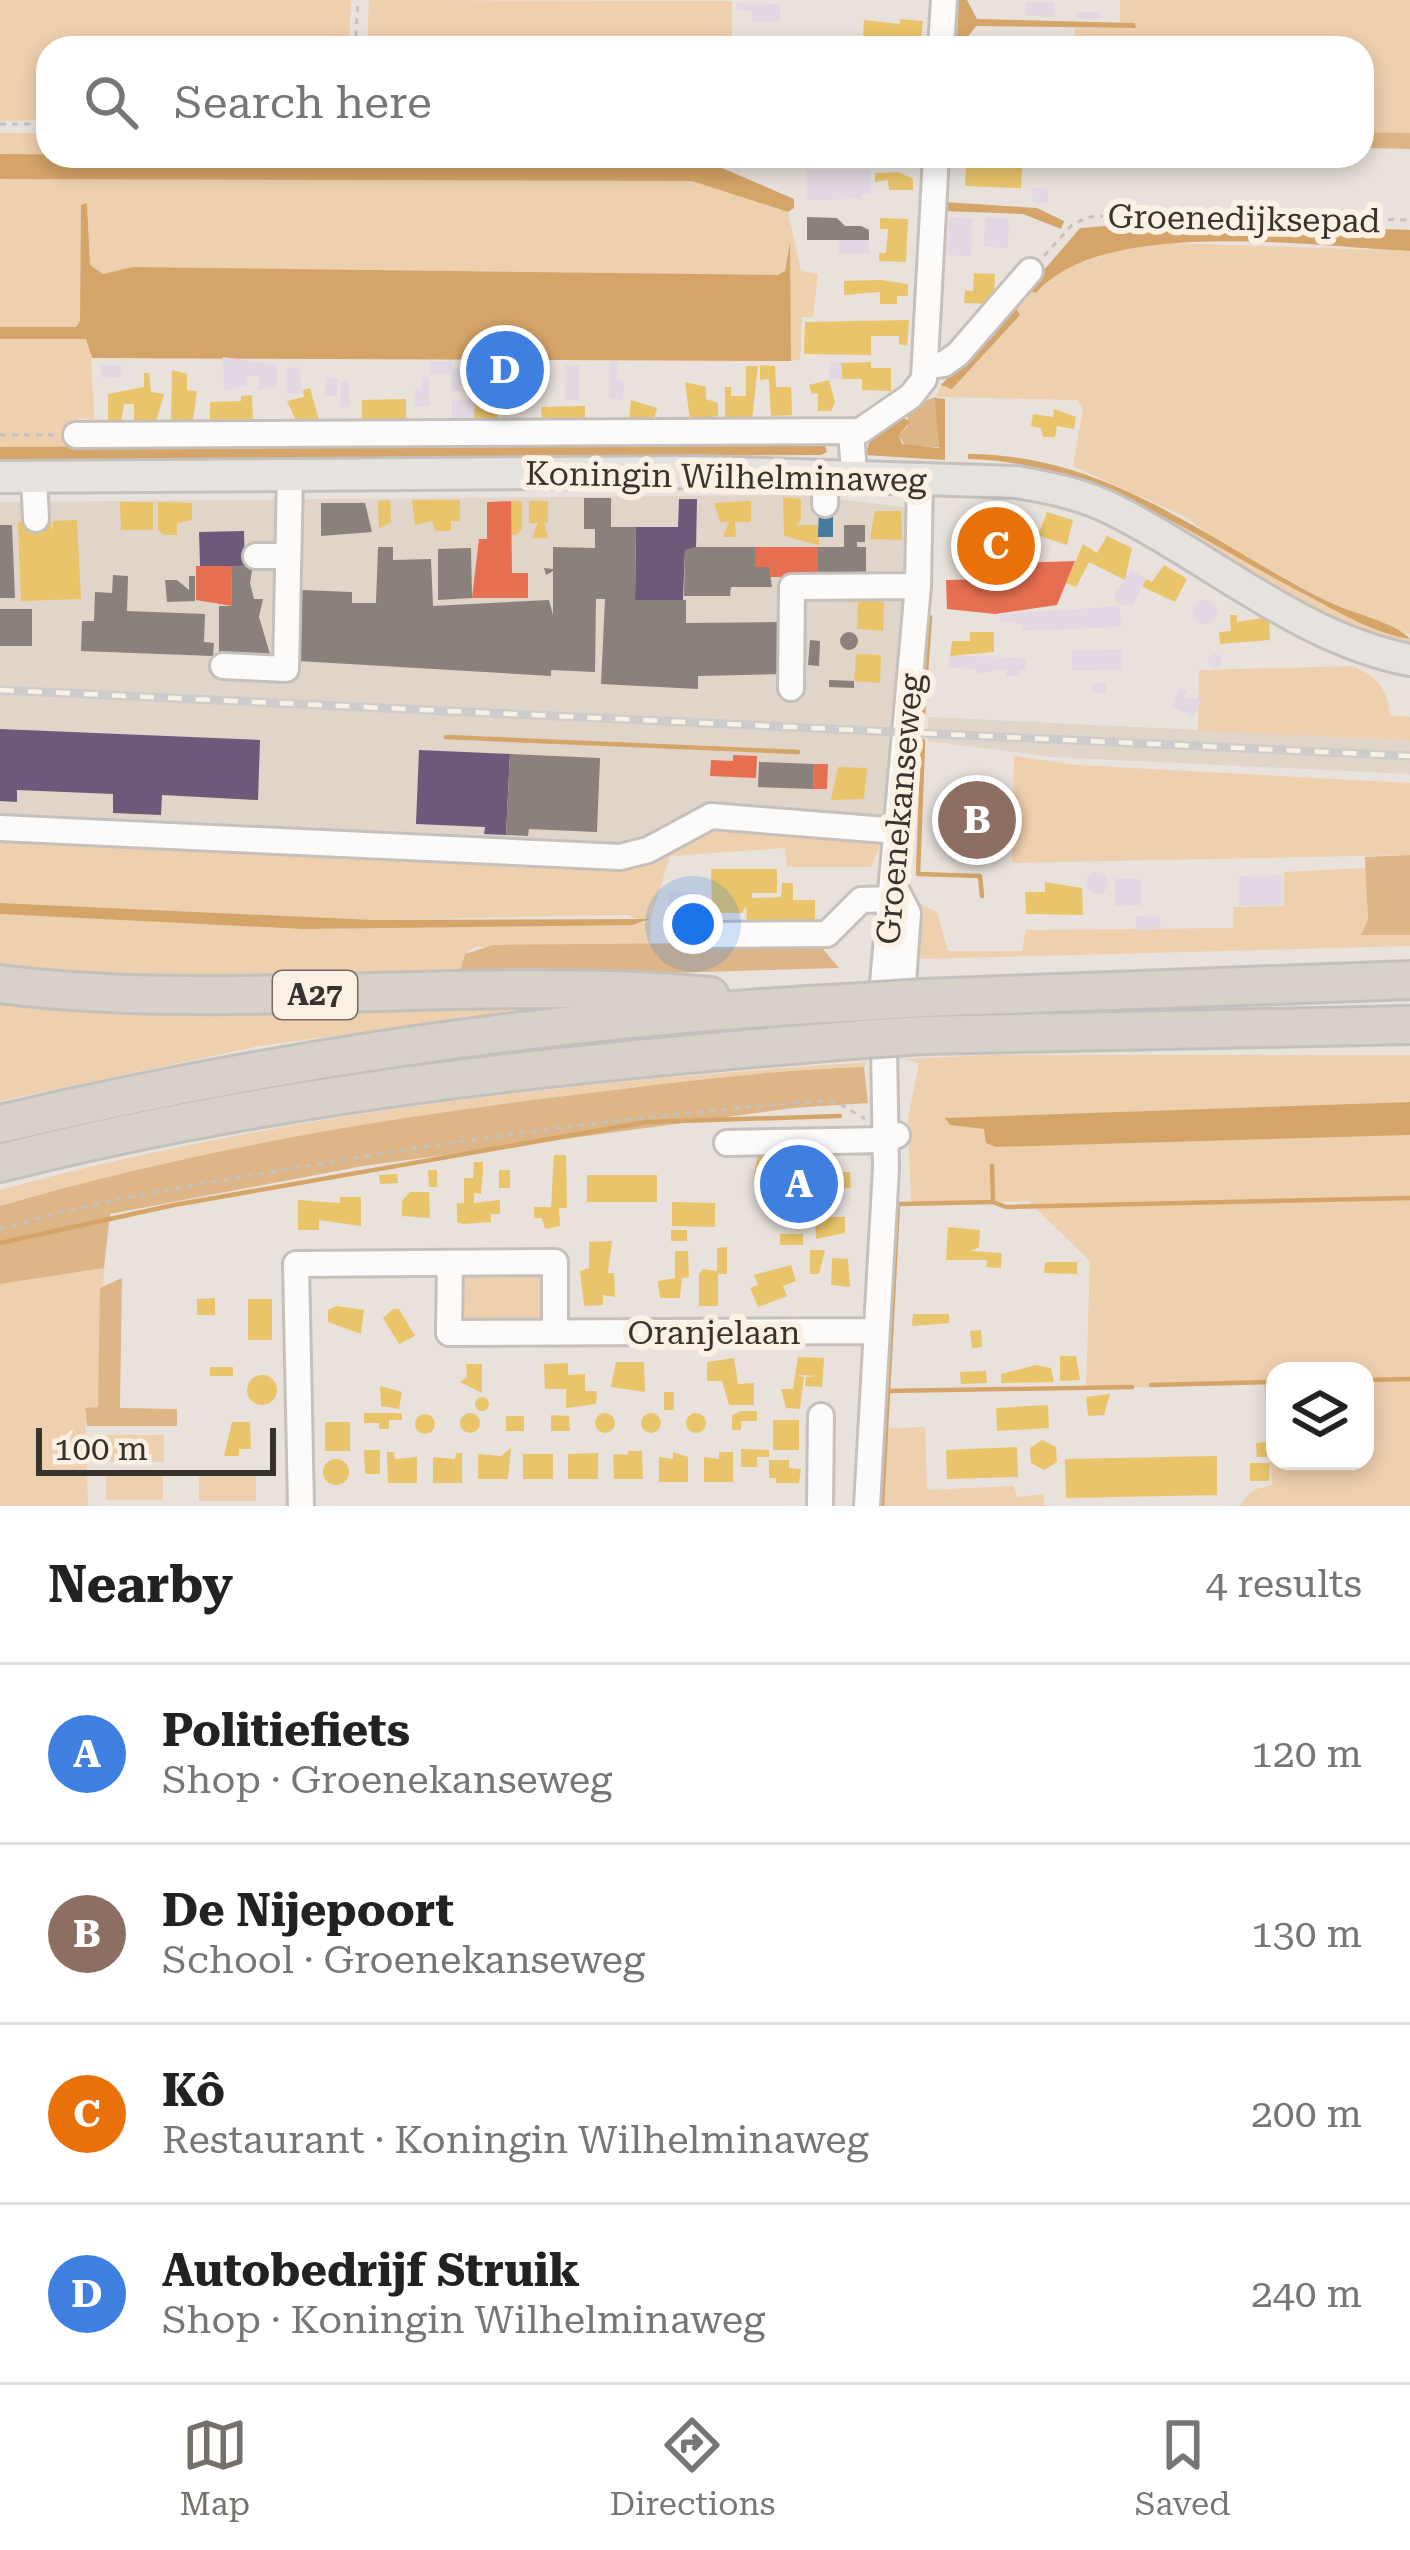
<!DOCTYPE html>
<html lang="en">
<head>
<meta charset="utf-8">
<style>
	:root { --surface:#fff; --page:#f6f6f6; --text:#222; --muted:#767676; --line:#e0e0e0; --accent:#75706a }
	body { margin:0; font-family:"Roboto Serif",serif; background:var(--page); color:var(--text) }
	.controls { position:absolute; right:36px; bottom:36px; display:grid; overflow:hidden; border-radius:24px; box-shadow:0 6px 18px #0003 }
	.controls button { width:108px; height:108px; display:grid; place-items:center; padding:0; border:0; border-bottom:3px solid var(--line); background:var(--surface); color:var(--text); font:60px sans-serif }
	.scale { position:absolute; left:36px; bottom:30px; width:240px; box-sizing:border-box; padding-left:12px; border:6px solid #36322d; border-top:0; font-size:33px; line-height:42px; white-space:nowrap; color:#36322d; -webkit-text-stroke:9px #fbf0e4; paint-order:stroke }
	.you { position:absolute; left:693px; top:924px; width:42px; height:42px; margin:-30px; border:9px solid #fff; border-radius:50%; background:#1a73e8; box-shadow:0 0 0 18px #1a73e833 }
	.badge { display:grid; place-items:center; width:78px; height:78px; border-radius:50%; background:var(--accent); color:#fff; font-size:39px; font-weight:700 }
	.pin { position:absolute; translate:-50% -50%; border:6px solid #fff; box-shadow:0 3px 12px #0006 }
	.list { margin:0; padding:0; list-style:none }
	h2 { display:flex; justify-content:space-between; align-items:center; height:156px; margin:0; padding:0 48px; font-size:51px }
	h2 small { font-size:39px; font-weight:400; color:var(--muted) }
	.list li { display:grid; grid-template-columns:78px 1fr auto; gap:36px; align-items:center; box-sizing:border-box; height:180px; padding:0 48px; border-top:3px solid var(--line) }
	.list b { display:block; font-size:45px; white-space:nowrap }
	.list p { margin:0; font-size:39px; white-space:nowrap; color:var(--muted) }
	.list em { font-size:39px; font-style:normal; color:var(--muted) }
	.icon { flex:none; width:66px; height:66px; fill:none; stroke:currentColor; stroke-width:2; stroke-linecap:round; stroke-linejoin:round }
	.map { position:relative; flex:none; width:1410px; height:1506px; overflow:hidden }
	.search { position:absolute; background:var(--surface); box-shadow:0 6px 18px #0003; left:36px; right:36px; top:36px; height:132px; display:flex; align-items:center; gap:30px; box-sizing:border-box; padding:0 42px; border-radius:36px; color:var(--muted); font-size:45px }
	.sheet { height:876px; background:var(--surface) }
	nav { display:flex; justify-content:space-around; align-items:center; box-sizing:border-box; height:168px; border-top:3px solid var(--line); background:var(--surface); font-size:33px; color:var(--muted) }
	nav a { display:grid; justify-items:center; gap:6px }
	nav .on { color:var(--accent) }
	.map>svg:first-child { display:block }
</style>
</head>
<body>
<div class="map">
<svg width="1410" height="1506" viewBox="0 0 1410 1506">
	<rect width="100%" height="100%" fill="#e9e2dc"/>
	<path fill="#e1d4c9" d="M802 495 906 507 909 513 884 836 714 826 633 867 0 837V502Z
		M928 717 1410 740V774L1053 757 928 741Z"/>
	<path fill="#eecfae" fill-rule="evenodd" d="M0 0H351L349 48H48V120L0 121Z
		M369 0 732 1V48H367Z
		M1120 0H1410V133L1362 132V48H1075V28H1120Z
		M0 133H48V154H0Z
		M0 179 692 181 788 212 801 271 818 274 813 317H802L800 359 791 361 789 245 785 271 779 275 133 267 103 274 90 265 87 203 81 206 80 321 76 327H63L90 342 95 430 87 418 70 421 73 447H0Z
		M1141 242 1410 251V635L1329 602 1218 542 1188 518 1073 466 1083 409 1077 400 936 397 941 385 952 389 1020 315 1015 306 1027 290 1036 293 1063 269Z
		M669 454 670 460 0 469V460Z
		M1072 473 1131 498 1326 606 1410 639V652L1267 587Z
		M1351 666C1375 674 1388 689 1390 715L1410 717V740L1198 731 1199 670Z
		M1014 756 1077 765 1410 783V855L1012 863Z
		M714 826 884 836 871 867H787L785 848 670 856 651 918 650 945 475 947 465 954 458 979 128 976 0 967V914L302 929 649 923 627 915 374 920 0 903V837L633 867Z
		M1366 868 1368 920 1362 935H1410V946L920 959V904L937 912 948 951H1022L1026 930 1233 928 1234 907 1284 906V872Z
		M0 999 553 1006 260 1046 0 1101Z
		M987 1055H1410V1102L945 1118 950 1125 985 1129 986 1143 996 1147 1410 1135V1506H1239L1253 1490 1272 1485 1264 1383 1086 1389 1090 1261 1028 1201 911 1205 908 1118 919 1063 905 1059ZM1275 1371H1365V1461H1275Z
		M867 1062 864 1067C767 1070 669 1083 573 1095 380 1119 187 1151 0 1206V1190C284 1112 574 1082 867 1062Z
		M104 1268 98 1408 85 1409 88 1506H0V1284Z
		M547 1272 546 1323H461V1273Z
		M925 1427 927 1490 1014 1486 1017 1497 1043 1494 1045 1506H880L884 1428Z
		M105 1435H164V1462L105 1461Z
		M106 1473H163V1500H106Z
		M199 1473H256V1501H199Z"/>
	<path fill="#deb586" d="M1362 132 1410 133V149L1362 148Z
		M936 397 939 447 905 446 899 435 908 426 907 407Z
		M1410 855V935H1361L1368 920 1365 857Z
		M817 942 839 968 458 979 465 954 493 945Z
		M864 1067 868 1103 793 1108 363 1166 110 1214 104 1268 0 1284V1206C187 1151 379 1119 573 1095 669 1083 767 1070 864 1067Z
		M122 1278 120 1408 177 1409V1426H87L85 1408 98 1407 100 1288Z"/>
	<path fill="#d5a468" d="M959 0H967L977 19 1135 23 1136 28 976 26 966 39H957Z
		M0 154 701 159 794 199V208L788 212 692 181 0 179Z
		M944 202 1037 208 1064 221 1061 229 1023 214 943 211Z
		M87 203 90 265 103 274 133 267 778 275 785 271 790 242 791 361 92 358 86 339H0V327H76L80 321 81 205Z
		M1170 221 1410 230V251C1313 247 1104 215 1036 293L1027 290 1080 228Z
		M1015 306 1020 315 952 389 941 385Z
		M935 398 945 399V460L865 455 869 443 901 416 910 422 899 435 902 444 939 448Z
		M824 443 827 452 821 455 0 460V447Z
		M968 454C1112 455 1206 541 1329 602 1351 613 1397 623 1410 639 1374 633 1340 613 1308 596 1197 539 1097 462 968 459Z
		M0 903 374 920 650 919 632 925 302 929 0 914Z
		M1410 1102V1135L996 1147 986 1143 984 1129 950 1125 945 1118Z"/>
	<path fill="#e9c46a" d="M900 19 923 21 921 43 890 46 891 38 863 37 864 20 900 24Z
		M966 162 1022 164 1021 188 965 186Z
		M898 172 913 179V190H889L888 180 875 182V173Z
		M880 218 908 219 906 262 879 261V253H886L888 229H880Z
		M974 273 995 274 994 304 964 303 965 290 973 291Z
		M880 280 908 284V296H897V304H880V292L844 295V281Z
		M909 320 907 346 899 344V336H871V355L804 354 805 322Z
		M871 362V368H891V391L862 390V379H842L841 363Z
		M760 365 775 366 776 387H791L792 415 771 416 769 379 760 380Z
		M746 366H758L752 419H725V387H731V396H746Z
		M172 370 187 374V390L197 391 193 422H171Z
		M144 373H149L151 392 164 394 156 422H134V404H124L121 422H108V394L144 387Z
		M491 373H497V419H474L475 392H491Z
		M829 380 835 402 831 411H818V393L812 394 809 385Z
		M685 382 706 387V399L718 403V416L690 420Z
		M310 388 319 420 299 427 287 401 304 397 303 390Z
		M252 395 253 421 210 422V402L241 401V396Z
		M406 399V419H362V400Z
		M631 400 657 408 653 423 629 420Z
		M585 406V419H542L541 407Z
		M1054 409 1076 417 1074 429 1057 426 1055 437H1043L1041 428 1031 426 1033 414 1053 417Z
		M783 497 801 499V520L796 525H819V545L784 536Z
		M390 500 391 522 379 529 378 501Z
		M412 500H460V521H451V531H436L432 521 415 525Z
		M511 501H522V529L516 535H511Z
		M529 501H548V522L544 523 548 538H532L538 523H529Z
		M751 501V522H735L736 537H723L729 522H720L714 503Z
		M120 502H153V530H121Z
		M158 502 192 503V520L177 523V535H164L158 530Z
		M875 511H901L902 540 870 539Z
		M1047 512 1073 520 1067 545 1040 536 1022 546 1025 526 1040 531Z
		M45 519H51V534L53 521 77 520 81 599 21 601 18 522Z
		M1107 536 1132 548 1125 580 1089 562 1076 587 1066 583 1083 544 1097 553Z
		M1164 565 1187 579 1175 602 1141 586 1146 579 1152 582Z
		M846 595 884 602 883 631 857 629 858 602H846Z
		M1230 615H1237V622L1269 617 1270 640 1220 644 1219 632 1231 631Z
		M970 632H994V652L950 656 952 641H970Z
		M856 654 881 655 880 683 854 681Z
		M838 767 867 768 864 799 831 800Z
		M711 869H777V893H752V898L781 897 782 883H793V900H815V924L747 927 746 906 742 913H712Z
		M1045 882 1082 888 1083 915 1026 914 1025 892H1045Z
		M554 1155H566L567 1208H559L560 1226 545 1229 542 1218H534V1207H551Z
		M758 1155H767V1164H774L775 1186H762L754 1176Z
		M474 1162H483V1172L481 1194 474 1193V1203L500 1200V1214H491V1222L463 1224 457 1222V1203H464V1178H473Z
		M428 1170H437V1187H429Z
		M499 1170H510V1188H499Z
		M819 1172H850L851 1188H833V1198H819Z
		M397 1174 398 1183 380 1184 379 1175Z
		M587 1175H657V1202H587Z
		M777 1183H787V1198H777Z
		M410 1192H429L430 1218 402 1216V1201Z
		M340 1197H361V1226L319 1220V1230H298V1200L340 1203Z
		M672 1202 715 1203V1227L672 1226Z
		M815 1217H845V1233L816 1239Z
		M948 1227 980 1230 979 1247 970 1251 1002 1253 1001 1268 986 1267 987 1260H946Z
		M671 1230H687V1241H671Z
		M780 1234H803V1245H780Z
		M612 1241 608 1273H614L615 1297 603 1295V1305L584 1306 580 1271 589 1268V1242Z
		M727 1247V1274H718V1306H699V1274L703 1269 717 1271V1248Z
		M810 1250H825L819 1274H810Z
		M675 1251H688L689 1277 682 1278 680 1298H660L658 1281 675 1278Z
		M832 1258 848 1259 850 1287 831 1285Z
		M1045 1262H1077V1274L1044 1273Z
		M791 1265 796 1281 783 1286 787 1296 758 1307 750 1288 758 1285 754 1275Z
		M215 1298V1315H197V1299Z
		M248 1299H272V1340H248Z
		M337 1306 364 1310 361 1334 328 1322V1310Z
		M393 1309H399L415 1336 399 1344 383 1318Z
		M913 1314H949V1323L912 1326Z
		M981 1330 982 1347 972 1348 970 1331Z
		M1060 1356H1076L1080 1380 1060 1381Z
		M798 1357 824 1358 822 1387 805 1386 806 1377 818 1376 797 1375 804 1377 800 1409 786 1408 781 1389H793Z
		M734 1358 738 1384 754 1383V1405H729L722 1381H707V1362Z
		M616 1362H644L645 1392 611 1387Z
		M568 1363V1375L585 1374V1391H597L596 1404 566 1408V1389H545L544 1364Z
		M466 1364H482V1393L460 1382 467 1377Z
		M1036 1365 1051 1368 1054 1382 1001 1383V1374Z
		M210 1367H233V1376H210Z
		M986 1371 987 1383 961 1384 960 1372Z
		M247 1390a15 15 0 1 1 30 0a15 15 0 1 1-30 0Z
		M380 1386 402 1392 399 1409 381 1406Z
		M664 1392H674V1410H664Z
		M1110 1394 1104 1415 1088 1416 1086 1397Z
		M475 1404a7 7 0 1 1 14 0a7 7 0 1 1-14 0Z
		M1048 1405 1049 1428 997 1431 996 1408Z
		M741 1411H757V1421H741V1430H732V1415Z
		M460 1423a10 10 0 1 1 20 0a10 10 0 1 1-20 0Z
		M364 1413H402V1420H389V1429H379V1423H364Z
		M641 1423a10 10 0 1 1 20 0a10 10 0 1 1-20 0Z
		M595 1423a10 10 0 1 1 20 0a10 10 0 1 1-20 0Z
		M686 1423a10 10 0 1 1 20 0a10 10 0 1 1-20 0Z
		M415 1424a10 10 0 1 1 20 0a10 10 0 1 1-20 0Z
		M551 1415 569 1416 570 1431H551Z
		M506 1416H524V1431H506Z
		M773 1420H799V1450H773Z
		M232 1422H250L251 1449H239V1456H224Z
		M325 1422H350V1451H325Z
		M1042 1440 1056 1447 1057 1462 1044 1470 1031 1463 1030 1448Z
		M1266 1442 1267 1457H1257L1256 1443Z
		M1017 1447 1018 1477 947 1479 946 1450Z
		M511 1448 508 1479H478V1454L501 1456Z
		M741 1449 769 1450V1457H757V1467H741Z
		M364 1450H380V1474H365Z
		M628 1451H642L643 1479H614L613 1454 628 1455Z
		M387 1452H394L395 1459 417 1457V1483H388Z
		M673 1452 688 1457V1482H659V1457L673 1459Z
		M719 1452H733V1482H704V1457L719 1459Z
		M456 1453H462V1483H433V1457L455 1459Z
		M598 1453V1479H568V1454Z
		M523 1454H553V1479H523Z
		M1217 1456V1495L1066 1498 1065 1459Z
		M323 1472a13 13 0 1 1 26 0a13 13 0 1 1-26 0Z
		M769 1460H789V1468L801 1469 799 1483H776V1478H769Z
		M1250 1463H1270L1269 1481H1250Z"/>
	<path fill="#e76f51" d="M511 501 512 573H528V598H472L479 539H487V502Z
		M970 509 1016 512 1015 536 1023 538 1018 563 1075 561 1057 605 995 614 947 609 946 580 993 579 992 563H1007V557L966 561 972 556Z
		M755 547H818V577H769V567H755Z
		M196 566H231L232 606 196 600Z
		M733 755 757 756 756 778 710 776 711 760 733 761Z
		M814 764H828L827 789H813Z"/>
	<path fill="#6d597a" d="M679 499H697L696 550H685L683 600H635L636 527H678Z
		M244 531 245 566H200L199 532Z
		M0 729 260 740 258 800 162 795 161 815 113 813V794L17 790V802L0 801Z
		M419 750 510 754 506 835 484 834 485 827 416 824Z"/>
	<path fill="#2a9d8f" d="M962 781 1002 783 998 856H959Z"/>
	<path fill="#457b9d" d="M833 505V537H818L819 506Z"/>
	<path fill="#8a817c" d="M807 217 837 218 845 226H861L869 230V240H807Z
		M491 363H520V406H497Z
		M584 498H611V527H636L635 600H686V623L777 622 787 633 785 674 698 676V689L601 684 605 599H596L595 672 551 670V676L298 661 301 590 352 592V603H376L378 547H393V560L431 559 433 606 549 600 553 615V571L546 575 544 568 553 569V547L595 548V529H584Z
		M321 503H365L372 532 321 536Z
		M0 525H12L15 598H0Z
		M844 525H865V542H857V547H866V577H818V547H844Z
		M696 547H755V567H769L772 587H731L730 596H684L685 550Z
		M471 548 472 598 438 600V549Z
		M253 565 250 583 254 599H263L259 617 270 654H219V606H232L231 566Z
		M113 575 128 576 127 611 205 614 204 642 214 643 213 656 81 651 82 621H94L95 592 112 593Z
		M189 576H195V601L167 602 165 580H177L189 590Z
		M0 609H32V646H0Z
		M840 641a9 9 0 1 1 18 0a9 9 0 1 1-18 0Z
		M810 640 820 641 819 666 808 665Z
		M829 680 854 681V688L829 687Z
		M510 754 600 758 597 832 529 829 528 836 506 835Z
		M759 762 814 764 813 789 758 787Z
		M790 1167H819V1198H790Z"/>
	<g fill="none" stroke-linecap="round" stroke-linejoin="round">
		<path stroke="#d5a468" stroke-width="4.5" d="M923 714 930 617
			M446 737 798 752
			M923 741 918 874 980 876 982 896
			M993 1202 1006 1207 1410 1198
			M0 1243 174 1205 647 1122 840 1116
			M1365 1380 1410 1379
			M1151 1385 1275 1382
			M887 1391 1132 1387
			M882 1506 898 1204 993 1202 992 1166"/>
	</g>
	<path fill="#e2d8e3" d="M1026 2 1055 3 1054 17 1025 15Z
		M736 3 780 4V22H752V11L736 10Z
		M1077 12H1101L1100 19 1076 18Z
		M810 41H855V48H810Z
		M733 156H752V167L733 168Z
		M769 156 844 157V168L769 167Z
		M807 170H871V194H862L861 199 807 200Z
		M1033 188 1048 189V203L1032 202Z
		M949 217 973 218 971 256 947 255Z
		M985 218 1009 219 1008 248 984 247Z
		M839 240H869V254L839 253Z
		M223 357 278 365 277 385 258 391V375L247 376V386L224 391Z
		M430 361H452V368H460L461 391H451V374H430Z
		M610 361 617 362V380L624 381 623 400 609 398Z
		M841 361 842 379H830V362Z
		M101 365H121L122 377 102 378Z
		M565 365H579V400H566Z
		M300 367 302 393 287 394 286 368Z
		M326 377 338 378 337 396H325Z
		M429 377 430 406 415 407V389H422V378Z
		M341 381H350V407H340Z
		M475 393 474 419H452V400H467Z
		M1131 570 1146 579 1133 605H1120L1113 598Z
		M1193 612a12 12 0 1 1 24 0a12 12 0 1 1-24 0Z
		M1120 606 1121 627 1023 631V624L1000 622V614Z
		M1121 649 1122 670 1072 671V650Z
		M1208 661a7 7 0 1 1 14 0a7 7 0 1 1-14 0Z
		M950 656 1020 657 1026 660V670H1019V676H1006V669L977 674V669L949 668Z
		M1093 682 1106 684V693H1092Z
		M1179 687 1187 691 1183 697 1202 699 1193 717 1172 706Z
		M1086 883a11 11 0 1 1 22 0a11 11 0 1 1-22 0Z
		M1282 875V905L1239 906V876Z
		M1114 879H1141L1142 905 1115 906Z
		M669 892 700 893 698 939 667 937Z
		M1160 915 1161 929 1136 930V916Z"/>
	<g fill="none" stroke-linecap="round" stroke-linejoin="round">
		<defs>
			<path id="minor" d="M941 48 944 0
				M926 366 944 364 958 354 1030 271
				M851 431 854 473
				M76 435 860 431 911 396 924 379 936 156
				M34 477 36 519
				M825 504 826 473
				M256 556H288
				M223 666 286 669 290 475
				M791 688 792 587 918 586
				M0 828 620 857 648 850 711 816 898 831
				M892 882 908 913 901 1011
				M710 935 827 934 861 900 890 899
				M727 1143 886 1140 897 1135
				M450 1263 449 1333 874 1331
				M301 1506 296 1264 555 1262V1333
				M820 1506 821 1416
				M867 1506 886 1168 883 983 918 586 920 478"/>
			<path id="major" d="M0 477 699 472 1017 482C1050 488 1083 494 1114 510 1212 559 1301 639 1410 660"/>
			<path id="highway" d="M0 984C236 1013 474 974 710 996
				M923 998 1410 980
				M924 1035 1410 1025
				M0 1124C284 1057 572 1016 864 1002
				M0 1163C284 1091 572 1062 864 1039"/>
		</defs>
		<use href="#minor" stroke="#c5c0bb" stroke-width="30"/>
		<use href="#major" stroke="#c3c0bd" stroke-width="36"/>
		<use href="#highway" stroke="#c3c0bd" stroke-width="42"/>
		<path stroke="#c4c2bf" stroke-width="3" stroke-dasharray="6 6" stroke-linecap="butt" d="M355 48 358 0
			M0 124H48
			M1044 256 1072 225 1088 217 1159 213 1410 220
			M0 435H57
			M0 1229C102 1199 208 1182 313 1165 482 1136 649 1114 820 1101L837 1102 865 1119"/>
		<use href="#minor" stroke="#fcfbfa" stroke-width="24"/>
		<use href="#major" stroke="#e6e2dd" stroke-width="30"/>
		<use href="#highway" stroke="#d8d1c9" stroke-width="36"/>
		<defs>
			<path id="rail" d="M0 690 1410 756"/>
		</defs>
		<use href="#rail" stroke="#ceccca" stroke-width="9"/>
		<use href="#rail" stroke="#fbf0e4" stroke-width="4.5" stroke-dasharray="14" stroke-linecap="butt"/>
		<defs>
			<path id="highway-bridge" d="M864 1002 923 998
				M864 1039 924 1035"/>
		</defs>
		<use href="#highway-bridge" stroke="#c3c0bd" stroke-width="42" stroke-linecap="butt"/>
		<use href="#highway-bridge" stroke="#d8d1c9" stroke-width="36"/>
	</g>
	<g text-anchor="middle" stroke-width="12" stroke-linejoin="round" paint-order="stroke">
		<rect fill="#fbf0e4" stroke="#716b64" stroke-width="3" x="273" y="971" width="84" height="48" rx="9"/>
		<g font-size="30" font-weight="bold" fill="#36322d">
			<text x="315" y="1005">A27</text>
		</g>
		<g font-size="33" fill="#36322d" stroke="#fbf0e4">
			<text transform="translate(1244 218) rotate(1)" y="12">Groenedijksepad</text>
			<text transform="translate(726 476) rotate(1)" y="12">Koningin Wilhelminaweg</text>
			<text transform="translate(899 809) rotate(-85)" y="12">Groenekanseweg</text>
			<text x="714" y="1344">Oranjelaan</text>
		</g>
	</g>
</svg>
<div class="controls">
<button><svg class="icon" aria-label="layers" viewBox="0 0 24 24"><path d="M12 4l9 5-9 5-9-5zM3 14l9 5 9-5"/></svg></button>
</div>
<div class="scale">100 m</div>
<div class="you"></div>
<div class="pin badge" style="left:799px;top:1184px;background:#3f7fe0">A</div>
<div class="pin badge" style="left:977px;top:820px;background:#8d6e63">B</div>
<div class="pin badge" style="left:996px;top:546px;background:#e8710a">C</div>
<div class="pin badge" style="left:505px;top:370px;background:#3f7fe0">D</div>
<div class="search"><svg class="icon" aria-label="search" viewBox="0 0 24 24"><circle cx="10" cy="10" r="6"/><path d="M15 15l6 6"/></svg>Search here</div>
</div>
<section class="sheet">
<h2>Nearby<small>4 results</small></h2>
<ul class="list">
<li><span class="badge" style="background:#3f7fe0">A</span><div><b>Politiefiets</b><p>Shop · Groenekanseweg</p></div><em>120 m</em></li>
<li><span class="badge" style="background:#8d6e63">B</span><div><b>De Nijepoort</b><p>School · Groenekanseweg</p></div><em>130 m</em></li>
<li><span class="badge" style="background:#e8710a">C</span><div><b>Kô</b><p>Restaurant · Koningin Wilhelminaweg</p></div><em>200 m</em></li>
<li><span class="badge" style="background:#3f7fe0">D</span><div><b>Autobedrijf Struik</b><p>Shop · Koningin Wilhelminaweg</p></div><em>240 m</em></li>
</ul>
</section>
<nav>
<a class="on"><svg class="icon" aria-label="map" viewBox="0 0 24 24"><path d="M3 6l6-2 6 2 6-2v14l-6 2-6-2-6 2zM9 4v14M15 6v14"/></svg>Map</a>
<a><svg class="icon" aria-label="directions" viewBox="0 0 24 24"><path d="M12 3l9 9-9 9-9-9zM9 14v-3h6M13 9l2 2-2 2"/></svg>Directions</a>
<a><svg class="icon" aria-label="saved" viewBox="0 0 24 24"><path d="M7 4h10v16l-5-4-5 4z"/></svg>Saved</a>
</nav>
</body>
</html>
